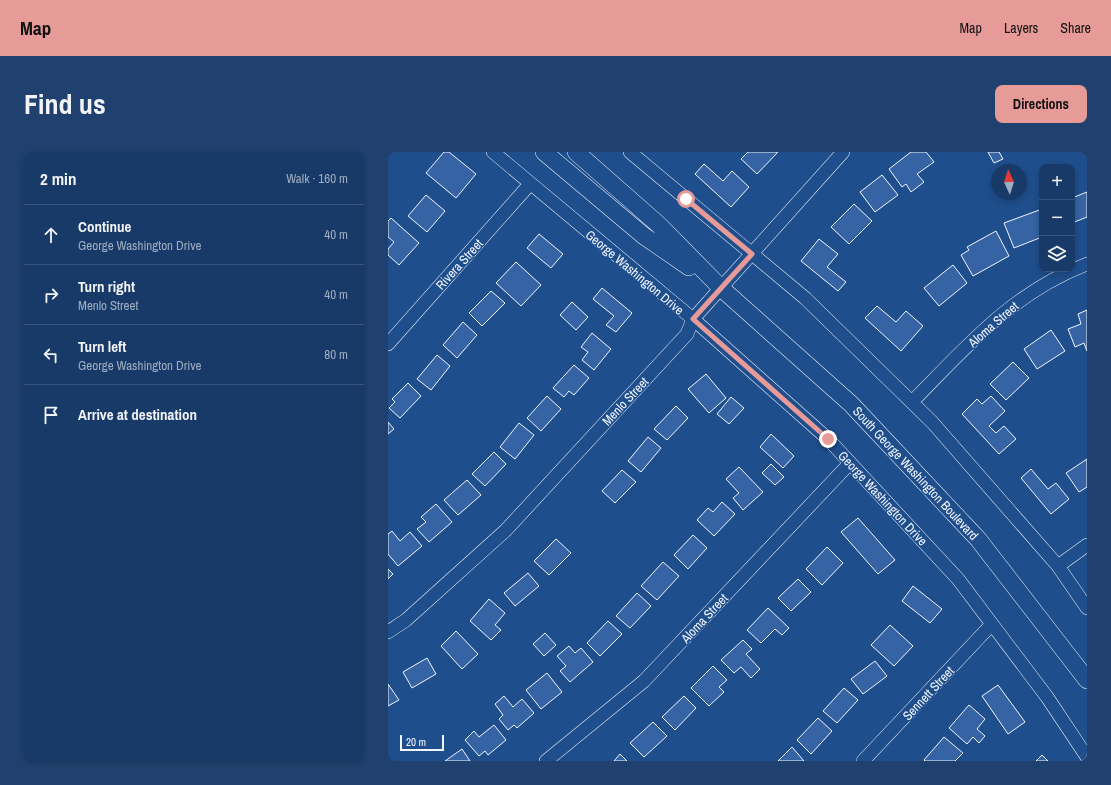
<!DOCTYPE html>
<html lang="en">
<head>
<meta charset="utf-8">
<style>
	:root { --surface:#173a69; --page:#20416f; --text:#f1f3f6; --muted:#9eadc0; --line:#36547d; --accent:#e69b98 }
	body { margin:0; font-family:"Archivo Narrow",sans-serif; background:var(--page); color:var(--text) }
	.controls { position:absolute; right:12px; top:12px; display:grid; overflow:hidden; border-radius:8px; box-shadow:0 2px 6px #0003 }
	.controls button { width:36px; height:36px; display:grid; place-items:center; padding:0; border:0; border-bottom:1px solid var(--line); background:var(--surface); color:var(--text); font:20px sans-serif }
	.compass { position:absolute; left:603px; top:12px; width:36px; height:36px; border-radius:50%; background:var(--surface); box-shadow:0 2px 6px #0003; rotate:356deg }
	.scale { position:absolute; left:12px; bottom:10px; width:44px; box-sizing:border-box; padding-left:4px; border:2px solid #f2f6ff; border-top:0; font-size:11px; line-height:14px; white-space:nowrap; color:#f2f6ff; -webkit-text-stroke:3px #1f4e8c; paint-order:stroke }
	.stop { position:absolute; width:12px; height:12px; margin:-9px; border:3px solid #e69b98; border-radius:50%; background:#fff }
	.stop.end { background:#e69b98; border-color:#fff; box-shadow:0 1px 4px #0008 }
	.list { margin:0; padding:0; list-style:none }
	h2 { display:flex; justify-content:space-between; align-items:center; height:52px; margin:0; padding:0 16px; font-size:17px }
	h2 small { font-size:13px; font-weight:400; color:var(--muted) }
	.list li { display:grid; grid-template-columns:26px 1fr auto; gap:12px; align-items:center; box-sizing:border-box; height:60px; padding:0 16px; border-top:1px solid var(--line) }
	.list b { display:block; font-size:15px; white-space:nowrap }
	.list p { margin:0; font-size:13px; white-space:nowrap; color:var(--muted) }
	.list em { font-size:13px; font-style:normal; color:var(--muted) }
	.icon { flex:none; width:22px; height:22px; fill:none; stroke:currentColor; stroke-width:2; stroke-linecap:round; stroke-linejoin:round }
	.map { position:relative; flex:none; width:699px; height:609px; overflow:hidden; border-radius:8px }
	header { display:flex; align-items:center; gap:24px; box-sizing:border-box; height:56px; padding:0 20px; background:var(--accent); color:#111 }
	header strong { font-size:19px }
	nav { display:flex; gap:22px; margin-inline-start:auto; font-size:14px }
	.intro { display:flex; align-items:center; justify-content:space-between; box-sizing:border-box; height:96px; padding:0 24px }
	h1 { margin:0; font-size:28px }
	.button { padding:10px 18px; border-radius:8px; background:var(--accent); color:#111; font-size:14px; font-weight:700 }
	main { display:flex; gap:24px; padding:0 24px }
	aside { flex:1; background:var(--surface); border-radius:8px; box-shadow:0 2px 6px #0003 }
	.map>svg:first-child { display:block }
</style>
</head>
<body>
<header>
<strong>Map</strong>
<nav><a>Map</a><a>Layers</a><a>Share</a></nav>
</header>
<div class="intro"><h1>Find us</h1><a class="button">Directions</a></div>
<main>
<aside>
<h2>2 min<small>Walk · 160 m</small></h2>
<ul class="list">
<li><svg class="icon" aria-label="ahead" viewBox="0 0 24 24"><path d="M12 20V5M6 11l6-6 6 6"/></svg><div><b>Continue</b><p>George Washington Drive</p></div><em>40 m</em></li>
<li><svg class="icon" aria-label="right" viewBox="0 0 24 24"><path d="M7 20v-9h11M14 6l5 5-5 5"/></svg><div><b>Turn right</b><p>Menlo Street</p></div><em>40 m</em></li>
<li><svg class="icon" aria-label="left" viewBox="0 0 24 24"><path d="M17 20v-9H6M10 6l-5 5 5 5"/></svg><div><b>Turn left</b><p>George Washington Drive</p></div><em>80 m</em></li>
<li><svg class="icon" aria-label="arrive" viewBox="0 0 24 24"><path d="M6 21V4h12l-3 4 3 4H6"/></svg><div><b>Arrive at destination</b></div></li>
</ul>
</aside>
<div class="map">
<svg width="699" height="609" viewBox="0 0 699 609">
	<rect width="100%" height="100%" fill="#1f4e8c"/>
	<path fill="#3563a3" stroke="#f2f6ff" d="M56 0H61L88 22 68 46 38 21Z
		M360 0H390L369 22 353 7Z
		M523 0H538L546 10 529 22 536 30 523 40 518 32 514 35 501 17Z
		M600 0H611L615 7 606 11Z
		M316 12 335 29 344 19 361 35 343 55 307 22Z
		M494 23 510 43 487 60 472 40Z
		M699 40V65L684 71V46Z
		M38 43 57 59 39 80 20 64Z
		M466 52 484 69 461 92 443 75Z
		M654 57V85L626 96 616 71Z
		M3 66 31 91 11 113 0 103V97L6 90 0 85V69Z
		M608 79 621 104 585 124 573 103 581 98 579 95Z
		M151 82 175 102 163 116 139 96Z
		M431 87 450 102 439 115 458 130 450 139 413 109Z
		M128 110 153 133 133 154 108 131Z
		M565 113 579 131 551 154 536 136Z
		M214 136 244 161 228 180 218 173 226 164 205 147Z
		M103 139 117 151 94 174 81 161Z
		M184 150 200 165 188 178 172 163Z
		M489 154 508 170 518 159 535 174 513 199 477 166Z
		M699 158V199L696 191 687 195 680 177 693 172 690 162Z
		M75 170 89 183 69 206 55 193Z
		M663 178 677 199 649 217 636 197Z
		M204 181 223 197 206 218 194 208 200 200 193 195Z
		M49 203 62 214 43 238 29 227Z
		M625 210 641 226 618 248 602 232Z
		M186 213 201 226 186 243 181 239 176 245 165 236Z
		M318 222 338 246 321 261 300 237Z
		M20 231 33 244 12 266 1 256 7 250 4 247Z
		M159 244 173 257 153 279 139 266Z
		M603 244 617 259 601 274 608 281 616 274 628 287 611 302 574 262 589 247 594 252Z
		M343 245 356 256 341 272 329 262Z
		M288 254 300 266 279 288 266 277Z
		M0 270 6 277 0 282Z
		M131 271 146 283 127 307 112 295Z
		M383 282 406 304 395 316 372 295Z
		M260 285 273 296 253 320 240 309Z
		M106 300 118 312 97 334 84 322Z
		M699 307V335L691 340 678 321Z
		M383 312 396 325 387 333 374 321Z
		M351 315 375 340 355 358 345 346 351 341 338 327Z
		M643 317 660 337 668 331 681 347 663 362 633 326Z
		M234 318 248 330 227 351 214 339Z
		M79 328 93 343 70 363 56 348Z
		M334 350 347 362 326 384 309 368 320 356 325 360Z
		M48 352 64 370 41 390 29 377 38 370 33 365Z
		M470 366 507 408 490 422 453 380Z
		M4 379 12 389 22 380 34 394 10 414 0 402V382Z
		M305 383 319 396 300 417 286 403Z
		M168 387 183 401 161 423 146 409Z
		M439 395 455 411 434 433 418 417Z
		M275 410 291 424 269 448 253 434Z
		M0 417 5 422 0 427Z
		M140 421 151 434 127 454 116 441Z
		M410 427 423 440 403 459 390 446Z
		M525 434 554 457 542 471 514 449Z
		M249 441 263 454 242 476 228 464Z
		M101 447 117 461 107 473 113 478 103 488 82 469Z
		M380 456 401 476 394 483 387 477 373 491 359 478Z
		M220 469 234 482 212 504 199 491Z
		M502 473 525 494 506 514 483 493Z
		M68 479 90 502 74 517 53 494Z
		M157 481 168 493 156 504 145 492Z
		M355 488 364 497 358 502 372 517 363 526 353 515 346 521 333 508Z
		M181 494 187 501 193 496 205 510 182 530 172 519 178 514 169 504Z
		M39 506 48 522 24 536 15 520Z
		M487 509 499 524 475 542 463 527Z
		M325 514 339 528 331 535 336 540 321 554 303 536Z
		M159 521 174 540 153 557 138 538Z
		M0 532 11 548 0 554Z
		M610 533 637 570 620 582 594 544Z
		M456 536 470 548 449 571 435 559Z
		M116 544 125 555 134 547 146 561 129 576 126 573 120 578 111 567 115 563 107 552Z
		M296 544 308 556 287 578 274 565Z
		M581 553 597 567 589 577 597 584 591 591 585 585 579 592 561 576Z
		M430 566 444 579 423 602 409 588Z
		M265 570 279 584 256 605 242 591Z
		M106 573 118 588 100 603 97 599 91 604 77 588 86 579 91 585Z
		M556 585 575 601 567 609H537L536 608Z
		M404 595 416 609H390Z
		M74 597 82 609H57Z
		M232 602 239 609H226Z
		M654 603 660 609H648Z"/>
	<g fill="none" stroke-linecap="round" stroke-linejoin="round">
		<defs>
			<path id="minor" d="M105 0 305 167 440 287 570 427 659 545 699 605
				M242 0 417 146 544 270 670 414 699 456
				M0 192 142 32
				M524 250C578 195 625 140 699 112
				M670 414 699 393
				M0 480 18 468 118 378 299 182 305 167 455 0
				M158 609 256 529 462 311
				M475 609 604 472"/>
			<path id="tertiary" d="M156 0 256 84 301 115
				M188 0 271 73 333 136 463 252 590 387 699 528"/>
		</defs>
		<use href="#minor" stroke="#f2f6ff" stroke-width="14"/>
		<use href="#tertiary" stroke="#f2f6ff" stroke-width="18"/>
		<use href="#minor" stroke="#1f4e8c" stroke-width="13"/>
		<use href="#tertiary" stroke="#1f4e8c" stroke-width="17"/>
	</g>
	<g fill="none" stroke-linecap="round" stroke-linejoin="round">
		<path stroke="#e69b98" stroke-width="5" d="M298 47 364 102 305 167 440 287"/>
	</g>
	<g text-anchor="middle" stroke-width="3" stroke-linejoin="round" paint-order="stroke">
		<g font-size="13" fill="#f2f6ff" stroke="#1f4e8c">
			<text transform="translate(71 112) rotate(-48)" y="5">Rivera Street</text>
			<text transform="translate(247 120) rotate(40)" y="5">George Washington Drive</text>
			<text transform="translate(605 172) rotate(-41)" y="5">Aloma Street</text>
			<text transform="translate(237 249) rotate(-47)" y="5">Menlo Street</text>
			<text transform="translate(528 321) rotate(47)" y="5">South George Washington Boulevard</text>
			<text transform="translate(495 346) rotate(47)" y="5">George Washington Drive</text>
			<text transform="translate(316 466) rotate(-47)" y="5">Aloma Street</text>
			<text transform="translate(540 541) rotate(-47)" y="5">Sennett Street</text>
		</g>
	</g>
</svg>
<div class="controls">
<button>+</button>
<button>−</button>
<button><svg class="icon" aria-label="layers" viewBox="0 0 24 24"><path d="M12 4l9 5-9 5-9-5zM3 14l9 5 9-5"/></svg></button>
</div>
<svg class="compass" viewBox="-18 -18 36 36"><path d="M0-13l5 13h-10z" fill="#e53935"/><path d="M0 13l5-13h-10z" fill="#9eadc0"/></svg>
<div class="scale">20 m</div>
<div class="stop" style="left:298px;top:47px"></div>
<div class="stop end" style="left:440px;top:287px"></div>
</div>
</main>
</body>
</html>
